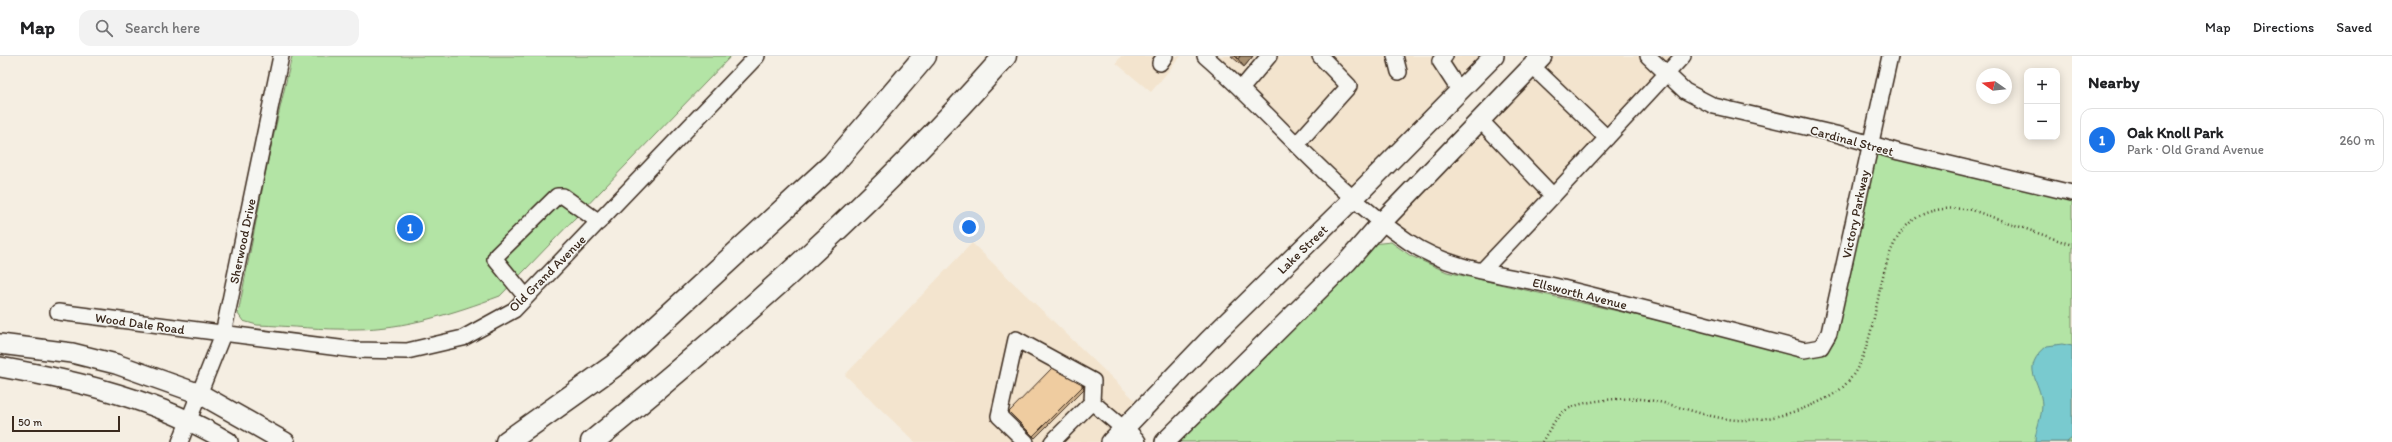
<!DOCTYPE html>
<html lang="en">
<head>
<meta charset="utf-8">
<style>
	:root { --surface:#fff; --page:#f2f2f2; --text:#202124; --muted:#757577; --line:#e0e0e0; --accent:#1a73e8 }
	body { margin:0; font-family:Itim,sans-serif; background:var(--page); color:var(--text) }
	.controls { position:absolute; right:12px; top:12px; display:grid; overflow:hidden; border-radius:8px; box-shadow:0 2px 10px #0003 }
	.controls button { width:36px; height:36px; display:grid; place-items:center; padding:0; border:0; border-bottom:1px solid var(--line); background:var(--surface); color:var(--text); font:20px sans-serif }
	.compass { position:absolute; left:1976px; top:12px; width:36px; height:36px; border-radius:50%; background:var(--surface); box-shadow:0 2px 10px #0003; rotate:284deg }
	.scale { position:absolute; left:12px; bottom:10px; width:108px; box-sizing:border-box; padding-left:4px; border:2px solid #3b2a1e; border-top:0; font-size:11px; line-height:14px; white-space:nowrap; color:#3b2a1e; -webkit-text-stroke:3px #f6f6f2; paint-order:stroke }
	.you { position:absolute; left:969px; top:171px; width:14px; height:14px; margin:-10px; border:3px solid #fff; border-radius:50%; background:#1a73e8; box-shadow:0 0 0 6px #1a73e833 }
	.badge { display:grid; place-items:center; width:26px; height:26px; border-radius:50%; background:var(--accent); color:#fff; font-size:13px; font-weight:700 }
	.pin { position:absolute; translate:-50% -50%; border:2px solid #fff; box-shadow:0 1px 4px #0006 }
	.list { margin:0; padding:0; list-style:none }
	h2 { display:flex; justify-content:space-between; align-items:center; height:52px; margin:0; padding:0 16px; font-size:17px }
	h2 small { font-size:13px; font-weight:400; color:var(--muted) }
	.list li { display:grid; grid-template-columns:26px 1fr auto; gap:12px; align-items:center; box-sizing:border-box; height:64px; margin:0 8px 8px; padding:0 8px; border:1px solid var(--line); border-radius:12px }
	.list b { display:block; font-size:15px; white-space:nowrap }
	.list p { margin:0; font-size:13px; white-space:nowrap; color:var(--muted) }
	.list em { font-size:13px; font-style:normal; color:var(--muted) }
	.icon { flex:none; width:22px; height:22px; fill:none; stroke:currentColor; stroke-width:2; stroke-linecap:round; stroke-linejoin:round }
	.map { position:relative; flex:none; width:2072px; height:386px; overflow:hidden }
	header { display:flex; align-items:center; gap:24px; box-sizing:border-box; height:56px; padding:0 20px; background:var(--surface); border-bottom:1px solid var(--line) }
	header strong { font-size:19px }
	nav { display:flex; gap:22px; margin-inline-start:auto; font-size:14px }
	.search { width:280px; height:36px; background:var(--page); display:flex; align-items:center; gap:10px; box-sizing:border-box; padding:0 14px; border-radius:12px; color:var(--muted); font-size:15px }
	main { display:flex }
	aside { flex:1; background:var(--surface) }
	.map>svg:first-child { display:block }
</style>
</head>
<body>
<header>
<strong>Map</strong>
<div class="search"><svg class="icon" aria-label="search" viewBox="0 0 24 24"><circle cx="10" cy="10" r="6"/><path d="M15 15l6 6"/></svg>Search here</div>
<nav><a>Map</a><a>Directions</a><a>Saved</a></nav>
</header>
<main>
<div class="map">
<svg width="2072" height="386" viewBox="0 0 2072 386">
	<rect width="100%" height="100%" fill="#f5eee2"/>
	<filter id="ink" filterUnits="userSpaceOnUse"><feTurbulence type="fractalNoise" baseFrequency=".025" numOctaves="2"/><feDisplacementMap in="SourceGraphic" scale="8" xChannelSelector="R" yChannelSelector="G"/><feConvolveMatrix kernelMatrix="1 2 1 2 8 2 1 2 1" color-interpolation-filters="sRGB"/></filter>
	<g filter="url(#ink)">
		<path fill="#f3e4ce" d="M1121 0H1181L1151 36 1116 7Z
			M1195 0H1487L1346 147 1238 35Z
			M1549 0H1691L1488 212 1452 203 1414 184 1389 165Z
			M972 187 1138 347 1101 386H915L845 319Z"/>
		<path fill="#b3e4a5" stroke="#778762" d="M292 0H731L500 240C454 257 405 273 355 273 323 274 290 270 257 269L243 265 238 258 268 104Z
			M1875 96 2072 143V386H1177L1372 188 1391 186 1411 200 1447 216 1718 278 1803 301 1825 297 1835 285 1871 109Z"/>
		<path fill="#79cacf" stroke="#608a88" d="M2062 288 2072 290V382L2067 386H2035C2035 374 2042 362 2042 349 2041 323 2019 313 2047 290Z"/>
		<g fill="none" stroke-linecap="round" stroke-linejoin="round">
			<defs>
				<path id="minor" d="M1205 0C1274 60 1332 134 1409 186 1450 215 1514 220 1563 232 1644 252 1724 273 1804 294L1821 291 1829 277 1890 0
					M1395 0 1399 16
					M1445 0 1440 5 1459 34
					M1648 0 1685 35 1714 50 1840 79 1899 96 2072 137
					M1160 7 1165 0
					M1532 10 1607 82
					M1242 32 1269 0
					M1480 64 1553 140 1683 0
					M1296 89 1349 30 1320 0
					M1483 214 1553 140
					M526 241 495 203 497 199 557 140H563L599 166
					M58 256 355 294 407 295 463 282 514 254 757 0
					M1092 346 1124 373
					M180 386 223 278 281 0
					M1026 386 999 360 1016 283 1093 325 1092 346 1052 386"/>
				<path id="major" d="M0 288 72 297 116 308 200 338 285 386
					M0 311C79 325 159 344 228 386
					M1124 373 1136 386
					M1111 386 1208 285 1354 142 1494 0
					M1165 386 1347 206 1382 166 1542 0"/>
				<path id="highway" d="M507 386 615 309 833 108 925 0
					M592 386C740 266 879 143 1005 0"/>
			</defs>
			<use href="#minor" stroke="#3b2a1e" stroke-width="18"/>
			<use href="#major" stroke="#3b2a1e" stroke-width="22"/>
			<use href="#highway" stroke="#3b2a1e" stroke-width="25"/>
			<path stroke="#3b2a1e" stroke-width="2.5" stroke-dasharray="1 3" stroke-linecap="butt" d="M1542 386C1548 376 1554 364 1563 356 1573 349 1585 347 1597 345 1612 343 1627 342 1642 343 1675 347 1705 362 1737 364 1769 365 1799 356 1827 342 1907 303 1844 135 1972 154L2072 189"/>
			<use href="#minor" stroke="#f6f6f2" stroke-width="15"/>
			<use href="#major" stroke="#f6f6f2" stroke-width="19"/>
			<use href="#highway" stroke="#f6f6f2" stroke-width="22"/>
		</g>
		<path fill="#ceaf8a" stroke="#3b2a1e" d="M1231 0H1253L1244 11Z
			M1083 330 1084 333 1035 382 1009 356Z"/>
		<path fill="#a78f70" stroke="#3b2a1e" d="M1240 0H1253L1244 11 1238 3Z"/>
		<path fill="#efcca0" stroke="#3b2a1e" d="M1235 0H1240L1238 3Z
			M1052 312 1082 328V331L1033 380 1009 356Z"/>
	</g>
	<g text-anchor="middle" stroke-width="3" stroke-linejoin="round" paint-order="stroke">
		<g font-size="13" fill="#3b2a1e" stroke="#f6f6f2">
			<text transform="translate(1852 84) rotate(15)" y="5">Cardinal Street</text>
			<text transform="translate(1855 158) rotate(-78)" y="5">Victory Parkway</text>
			<text transform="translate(242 185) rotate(-78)" y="5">Sherwood Drive</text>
			<text transform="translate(1302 193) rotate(-44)" y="5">Lake Street</text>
			<text transform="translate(547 217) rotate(-45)" y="5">Old Grand Avenue</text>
			<text transform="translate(1580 237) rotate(14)" y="5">Ellsworth Avenue</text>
			<text transform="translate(140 267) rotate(8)" y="5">Wood Dale Road</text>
		</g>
	</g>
</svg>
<div class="controls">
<button>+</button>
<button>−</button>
</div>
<svg class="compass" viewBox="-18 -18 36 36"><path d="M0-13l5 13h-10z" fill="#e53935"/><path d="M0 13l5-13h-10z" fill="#757577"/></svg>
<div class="scale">50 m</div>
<div class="you"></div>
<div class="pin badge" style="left:410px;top:172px">1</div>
</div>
<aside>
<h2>Nearby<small></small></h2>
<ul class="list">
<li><span class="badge">1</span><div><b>Oak Knoll Park</b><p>Park · Old Grand Avenue</p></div><em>260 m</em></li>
</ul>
</aside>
</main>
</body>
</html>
